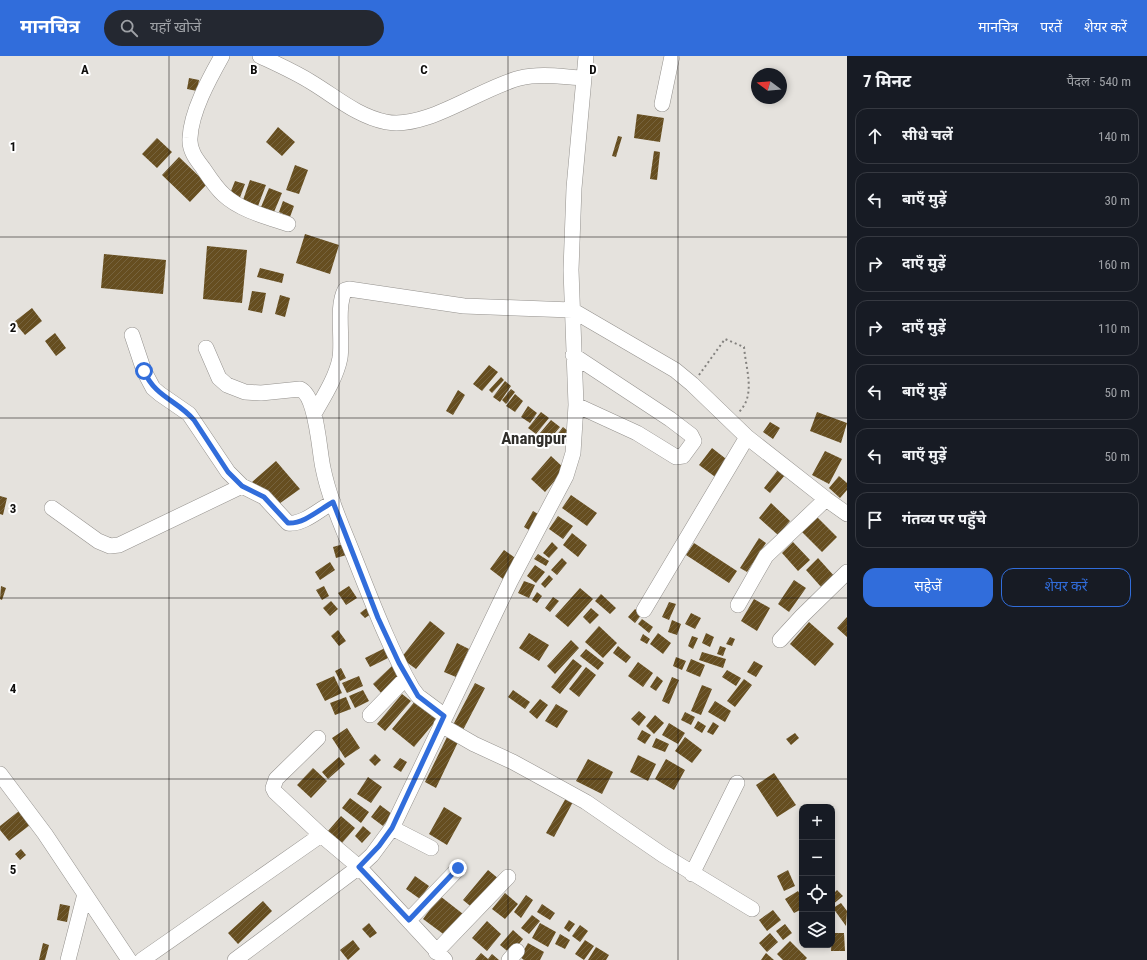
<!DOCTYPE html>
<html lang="hi">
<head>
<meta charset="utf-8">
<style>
	:root { --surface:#171b24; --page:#242831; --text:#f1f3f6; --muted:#9ea1a6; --line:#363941; --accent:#316ddb }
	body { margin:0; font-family:"Roboto Condensed","Noto Sans Devanagari",sans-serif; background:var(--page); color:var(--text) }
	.controls { position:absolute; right:12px; bottom:12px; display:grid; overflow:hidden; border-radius:8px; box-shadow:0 2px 6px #0003 }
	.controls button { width:36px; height:36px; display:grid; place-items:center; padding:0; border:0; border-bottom:1px solid var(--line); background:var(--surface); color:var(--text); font:20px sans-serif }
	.compass { position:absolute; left:751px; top:12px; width:36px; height:36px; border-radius:50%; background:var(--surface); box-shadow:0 2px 6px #0003; rotate:286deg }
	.stop { position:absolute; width:12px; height:12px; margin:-9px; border:3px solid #316ddb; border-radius:50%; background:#fff }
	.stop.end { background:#316ddb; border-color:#fff; box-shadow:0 1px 4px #0008 }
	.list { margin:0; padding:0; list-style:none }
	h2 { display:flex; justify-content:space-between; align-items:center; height:52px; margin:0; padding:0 16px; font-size:17px }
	h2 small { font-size:13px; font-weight:400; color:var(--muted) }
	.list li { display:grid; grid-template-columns:26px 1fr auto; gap:12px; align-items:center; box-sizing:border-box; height:56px; margin:0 8px 8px; padding:0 8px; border:1px solid var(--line); border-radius:12px }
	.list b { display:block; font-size:15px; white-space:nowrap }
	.list em { font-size:13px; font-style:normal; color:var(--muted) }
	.actions { display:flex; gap:8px; padding:12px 16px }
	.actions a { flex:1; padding:9px 0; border:1px solid var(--accent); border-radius:12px; text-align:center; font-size:14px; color:var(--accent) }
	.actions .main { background:var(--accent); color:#fff }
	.icon { flex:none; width:22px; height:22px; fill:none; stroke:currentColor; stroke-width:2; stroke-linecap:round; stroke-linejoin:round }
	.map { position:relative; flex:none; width:847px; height:904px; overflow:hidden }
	header { display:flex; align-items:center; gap:24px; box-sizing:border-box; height:56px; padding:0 20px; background:var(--accent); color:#fff }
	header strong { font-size:19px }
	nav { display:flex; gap:22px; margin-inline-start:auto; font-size:14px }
	.search { width:280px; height:36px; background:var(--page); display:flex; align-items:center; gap:10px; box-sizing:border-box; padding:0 14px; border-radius:22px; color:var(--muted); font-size:15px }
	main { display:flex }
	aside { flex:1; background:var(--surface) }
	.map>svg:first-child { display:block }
</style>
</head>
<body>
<header>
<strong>मानचित्र</strong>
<div class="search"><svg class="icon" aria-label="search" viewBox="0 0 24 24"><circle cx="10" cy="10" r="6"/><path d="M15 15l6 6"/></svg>यहाँ खोजें</div>
<nav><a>मानचित्र</a><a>परतें</a><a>शेयर करें</a></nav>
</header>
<main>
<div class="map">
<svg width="847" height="904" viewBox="0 0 847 904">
	<defs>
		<pattern id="building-hatch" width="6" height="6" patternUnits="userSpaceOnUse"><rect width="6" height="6" fill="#664e20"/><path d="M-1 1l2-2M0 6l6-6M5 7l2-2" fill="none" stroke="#76633e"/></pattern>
	</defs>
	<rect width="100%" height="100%" fill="#e5e2dd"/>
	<path fill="url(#building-hatch)" d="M189 22 199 24 197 35 187 33Z
		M637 58 664 62 660 86 634 82Z
		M278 71 295 86 282 100 266 86Z
		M618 80 622 81 616 101 612 100Z
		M157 82 172 96 157 112 142 98Z
		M654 95 660 96 657 124 650 123Z
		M179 101 207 128 190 146 162 119Z
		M295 109 308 114 299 138 286 134Z
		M250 124 266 129 258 150 243 144Z
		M235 125 245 128 239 144 229 140Z
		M269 132 282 137 274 156 261 151Z
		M283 145 294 150 290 161 279 156Z
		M305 178 339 189 330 218 296 207Z
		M207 190 247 194 242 247 203 243Z
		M104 198 166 204 163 238 101 232Z
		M260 212 284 218 282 227 257 221Z
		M252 235 266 237 262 257 248 254Z
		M280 239 290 242 285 261 275 258Z
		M32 252 42 265 25 279 14 266Z
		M55 277 66 292 56 300 45 285Z
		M489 309 498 316 482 335 473 328Z
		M501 321 504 324 492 337 489 334Z
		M505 325 511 330 500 346 493 341Z
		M511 333 515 336 506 348 502 344Z
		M458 334 465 339 453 359 446 355Z
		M515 338 523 345 515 356 506 350Z
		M528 350 537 357 530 367 521 361Z
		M541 356 549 362 536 378 528 372Z
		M817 356 847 367 841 387 810 375Z
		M551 364 560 371 549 384 540 377Z
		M770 366 780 372 773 383 763 376Z
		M563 371 569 376 559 388 553 384Z
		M712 392 730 406 718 423 699 409Z
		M825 395 842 403 829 428 812 419Z
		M551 400 565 413 545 436 531 423Z
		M276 405 300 433 276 450 252 426Z
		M778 414 785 419 770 437 764 432Z
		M839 420 847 427V434L840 442 829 432Z
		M571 439 597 457 587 470 562 452Z
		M0 440 7 442 3 459 0 458Z
		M771 447 790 465 778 479 759 462Z
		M533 455 538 458 529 474 524 471Z
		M558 460 573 470 563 483 549 473Z
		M817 461 837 481 822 496 802 476Z
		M572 477 587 489 578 501 563 489Z
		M759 482 766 487 747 516 740 512Z
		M552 486 558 492 549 502 543 497Z
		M793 486 810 504 798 515 782 497Z
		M347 487 350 498 336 502 333 491Z
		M694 487 737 515 729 527 686 499Z
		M504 494 518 504 503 523 490 513Z
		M538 498 549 505 546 510 534 503Z
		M562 502 567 507 557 519 551 514Z
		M818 502 835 521 822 532 806 514Z
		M330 506 335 514 320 524 315 516Z
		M535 509 545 516 536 527 527 520Z
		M549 519 553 523 545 532 541 528Z
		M794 524 806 532 789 556 778 548Z
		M524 525 535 529 529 542 518 537Z
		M1 530 6 532 2 544 0 543Z
		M324 530 329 540 322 544 316 534Z
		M349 530 357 542 346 549 338 537Z
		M580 532 593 543 568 571 555 560Z
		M537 536 542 540 537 547 532 544Z
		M601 538 616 552 610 558 595 545Z
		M553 541 559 545 550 556 545 552Z
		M754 543 770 552 757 575 741 565Z
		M331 545 338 553 330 560 323 552Z
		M669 546 676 548 669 564 662 561Z
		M369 550 374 556 365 562 360 557Z
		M591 552 599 559 590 568 583 561Z
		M635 553 642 558 635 567 628 561Z
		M691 557 701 562 695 573 685 568Z
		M847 561V581L837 572Z
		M642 563 653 571 649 577 638 568Z
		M672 564 681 568 677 579 668 576Z
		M430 565 445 577 416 613 401 602Z
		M809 566 834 588 815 610 790 588Z
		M599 570 617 587 603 602 585 586Z
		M338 574 346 585 339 590 331 580Z
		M529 577 549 589 539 605 519 592Z
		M658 577 671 587 663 598 650 588Z
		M706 577 714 581 710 591 702 587Z
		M643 578 650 583 647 588 640 584Z
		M692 580 698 582 693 593 688 590Z
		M730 581 735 583 732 590 726 588Z
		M571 584 579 592 555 618 547 610Z
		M457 587 469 593 456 621 444 616Z
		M618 590 631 601 626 607 613 597Z
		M720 590 726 592 723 600 717 598Z
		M387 591 392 600 370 611 365 602Z
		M586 593 604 607 598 614 580 600Z
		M702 596 726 603 723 612 699 604Z
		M676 601 686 605 682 614 673 610Z
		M573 603 582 610 560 638 551 631Z
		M691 603 705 609 700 621 686 615Z
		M754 605 763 610 756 621 747 616Z
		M638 606 653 617 643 631 628 620Z
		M393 609 402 619 382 638 373 628Z
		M586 611 596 619 579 641 569 633Z
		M341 612 346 622 340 625 335 615Z
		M727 614 741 622 736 630 722 621Z
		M334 620 342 637 325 645 316 628Z
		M359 620 363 630 347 637 342 627Z
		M657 620 663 625 656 635 650 631Z
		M672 621 679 624 669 648 662 645Z
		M744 623 752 629 735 651 727 645Z
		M475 627 485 632 463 674 453 669Z
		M702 629 712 633 701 659 691 655Z
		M363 634 369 645 355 652 349 640Z
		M513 634 530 646 525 653 508 641Z
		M402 638 411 645 385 675 377 668Z
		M346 641 351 653 335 659 330 647Z
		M540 643 548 649 537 663 529 656Z
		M416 644 438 662 414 691 392 673Z
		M715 645 731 655 725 666 708 656Z
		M556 648 568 655 557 672 545 665Z
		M639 655 646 661 639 670 631 663Z
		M685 656 695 661 691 669 681 664Z
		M655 659 664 667 654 678 646 670Z
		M698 665 706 670 702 677 694 672Z
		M713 666 719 670 713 679 707 676Z
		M669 667 685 677 678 688 662 679Z
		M347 672 360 692 345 702 332 682Z
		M642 674 651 679 645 688 637 683Z
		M795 677 799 682 791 689 786 683Z
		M448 679 459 684 436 732 425 726Z
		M685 681 702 694 692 707 675 695Z
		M656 682 669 688 665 696 652 691Z
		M375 698 381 704 375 710 369 704Z
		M638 699 656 708 648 725 630 716Z
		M339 701 345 708 328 723 322 716Z
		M400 702 407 706 401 716 393 711Z
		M588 703 613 716 602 738 576 725Z
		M666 703 685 714 674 734 655 723Z
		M313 712 327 725 311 742 297 729Z
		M774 717 796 749 777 761 756 729Z
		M368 721 382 731 371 747 357 738Z
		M350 742 369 756 361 767 342 752Z
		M566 742 573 746 554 781 546 777Z
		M380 749 392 758 383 770 371 761Z
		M444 751 462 762 447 789 429 778Z
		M19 755 30 769 9 785 0 774V770Z
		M341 760 355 772 342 787 328 775Z
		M363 770 371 777 362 787 355 780Z
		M21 793 26 799 20 804 15 798Z
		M488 814 499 823 474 853 463 844Z
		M788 814 795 830 784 835 777 820Z
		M415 820 429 830 420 843 406 833Z
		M837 834 843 840 832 849V839Z
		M798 835 802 842V853L794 857 785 843Z
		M505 837 518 848 505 863 492 853Z
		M526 839 533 844 521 862 514 856Z
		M440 840 463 858 446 880 423 863Z
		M263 845 272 855 238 888 228 877Z
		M841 847 847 855 846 870 833 852Z
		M60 848 70 850 67 866 57 864Z
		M542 848 555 857 550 864 537 856Z
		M773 854 781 864 767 875 759 864Z
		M532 859 540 865 529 878 521 872Z
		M569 864 575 868 569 876 564 872Z
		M487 865 501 878 487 895 472 882Z
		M369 867 377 877 370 882 362 873Z
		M540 867 556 876 548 891 532 882Z
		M785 868 792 877 783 884 776 875Z
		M580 869 588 875 580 886 572 880Z
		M513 874 523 883 511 898 500 889Z
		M770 877 778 886 767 896 759 887Z
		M832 877H844L845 895H831Z
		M560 878 570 884 565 893 555 888Z
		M353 884 360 893 348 904 340 894Z
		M585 884 594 890 584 904 575 898Z
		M790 885 807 902 805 904H783L777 898Z
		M43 887 49 889 45 904H39Z
		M528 887 544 896 540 904H524L520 901Z
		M596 891 609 899 606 904H588Z
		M481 897 488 903 492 898 499 904H475Z
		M766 897 774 904H761Z"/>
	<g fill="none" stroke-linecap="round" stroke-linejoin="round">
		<defs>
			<path id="minor" d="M222 0C209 23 191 56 190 82 189 94 196 103 203 112 209 121 216 132 224 139 240 154 267 161 288 168
				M260 0C277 8 295 16 311 26 336 41 357 60 386 66 426 74 480 32 520 22 541 17 563 21 584 22
				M662 48 672 0
				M132 279 144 315 153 332 160 338 189 358 228 416 242 430 264 441 288 467C303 469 320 453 333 446
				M206 292 219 322 227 329 245 336 261 337 300 333C317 340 319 395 323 412 329 442 342 470 353 498 371 543 388 589 412 632L418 640 445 660
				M573 299 670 363 691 379 694 385 683 400 676 401 637 377 576 349
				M314 358C324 340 336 322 340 302 343 282 336 251 345 234L349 233 464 250 572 254 675 314 692 328 747 381 826 443 847 458
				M52 452 98 485 110 490 119 489 242 430
				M738 549 766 500 826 443
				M644 554 747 381
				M780 584 802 560 847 516
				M370 659 406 622
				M441 669 474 688 513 706 586 746 663 799 752 853
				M318 682 276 723 273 732 275 736 321 779 359 811 445 904
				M0 718 45 778 129 904
				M392 772 431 792
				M692 818 737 727
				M409 864 459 812
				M436 896 508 821
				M68 904 85 838
				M142 904 321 779
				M235 904 359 811 372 799 392 772 510 526 566 420 573 397 576 349 571 214 574 132 586 0
				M509 904 517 895"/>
		</defs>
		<use href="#minor" stroke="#94918d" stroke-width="16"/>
		<path stroke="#84827f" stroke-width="2" stroke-dasharray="2 3" stroke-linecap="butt" d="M699 319 725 283 744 291C746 314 756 339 739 356"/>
		<use href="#minor" stroke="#fff" stroke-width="15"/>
	</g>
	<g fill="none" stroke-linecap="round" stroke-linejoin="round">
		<path stroke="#316ddb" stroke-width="5" d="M144 315C155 341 177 344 194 364L228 416 242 430 264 441 288 467C304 468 320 453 333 446L378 562 399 607 418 640 444 660 392 772 379 790 359 811 409 864 458 812"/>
	</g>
	<path fill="none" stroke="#0e0d0c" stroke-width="1" stroke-opacity="0.55" d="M169 0V904M339 0V904M508 0V904M678 0V904M0 181H847M0 362H847M0 542H847M0 723H847"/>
	<g text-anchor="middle" stroke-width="4" stroke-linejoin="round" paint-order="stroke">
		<g font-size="17" font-weight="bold" fill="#302e2a" stroke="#fff">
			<text x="534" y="388">Anangpur</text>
		</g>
	</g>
	<g font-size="13" text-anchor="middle" font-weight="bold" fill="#0e0d0c" stroke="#fff" stroke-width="4" stroke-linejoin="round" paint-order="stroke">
		<text x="85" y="18">A</text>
		<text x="254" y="18">B</text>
		<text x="424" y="18">C</text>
		<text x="593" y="18">D</text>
		<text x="13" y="95">1</text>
		<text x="13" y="276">2</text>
		<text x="13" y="457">3</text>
		<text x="13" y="637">4</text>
		<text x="13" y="818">5</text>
	</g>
</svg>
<div class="controls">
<button>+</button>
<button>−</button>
<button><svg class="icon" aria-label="locate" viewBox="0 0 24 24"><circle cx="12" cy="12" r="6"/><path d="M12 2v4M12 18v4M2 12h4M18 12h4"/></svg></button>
<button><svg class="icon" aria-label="layers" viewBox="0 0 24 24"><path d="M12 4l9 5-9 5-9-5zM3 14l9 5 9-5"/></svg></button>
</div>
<svg class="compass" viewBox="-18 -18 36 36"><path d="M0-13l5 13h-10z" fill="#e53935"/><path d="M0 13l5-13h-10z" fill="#9ea1a6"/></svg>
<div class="stop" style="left:144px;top:315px"></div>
<div class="stop end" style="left:458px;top:812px"></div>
</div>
<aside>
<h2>7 मिनट<small>पैदल · 540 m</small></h2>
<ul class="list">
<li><svg class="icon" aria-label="ahead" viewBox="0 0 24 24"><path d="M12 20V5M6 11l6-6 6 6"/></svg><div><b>सीधे चलें</b></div><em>140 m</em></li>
<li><svg class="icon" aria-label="left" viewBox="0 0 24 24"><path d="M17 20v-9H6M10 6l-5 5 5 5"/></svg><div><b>बाएँ मुड़ें</b></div><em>30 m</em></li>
<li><svg class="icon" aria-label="right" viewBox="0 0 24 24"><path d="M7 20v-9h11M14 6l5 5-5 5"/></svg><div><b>दाएँ मुड़ें</b></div><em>160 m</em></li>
<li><svg class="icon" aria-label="right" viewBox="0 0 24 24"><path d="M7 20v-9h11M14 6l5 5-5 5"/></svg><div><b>दाएँ मुड़ें</b></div><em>110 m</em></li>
<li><svg class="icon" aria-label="left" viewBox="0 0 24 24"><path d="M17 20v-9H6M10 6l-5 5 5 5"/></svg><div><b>बाएँ मुड़ें</b></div><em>50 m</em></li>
<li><svg class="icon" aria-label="left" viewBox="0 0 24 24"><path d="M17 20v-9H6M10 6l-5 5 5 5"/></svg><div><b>बाएँ मुड़ें</b></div><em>50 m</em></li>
<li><svg class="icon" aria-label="arrive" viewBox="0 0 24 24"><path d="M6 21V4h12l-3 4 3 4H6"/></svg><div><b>गंतव्य पर पहुँचे</b></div></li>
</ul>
<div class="actions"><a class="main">सहेजें</a><a>शेयर करें</a></div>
</aside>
</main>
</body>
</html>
